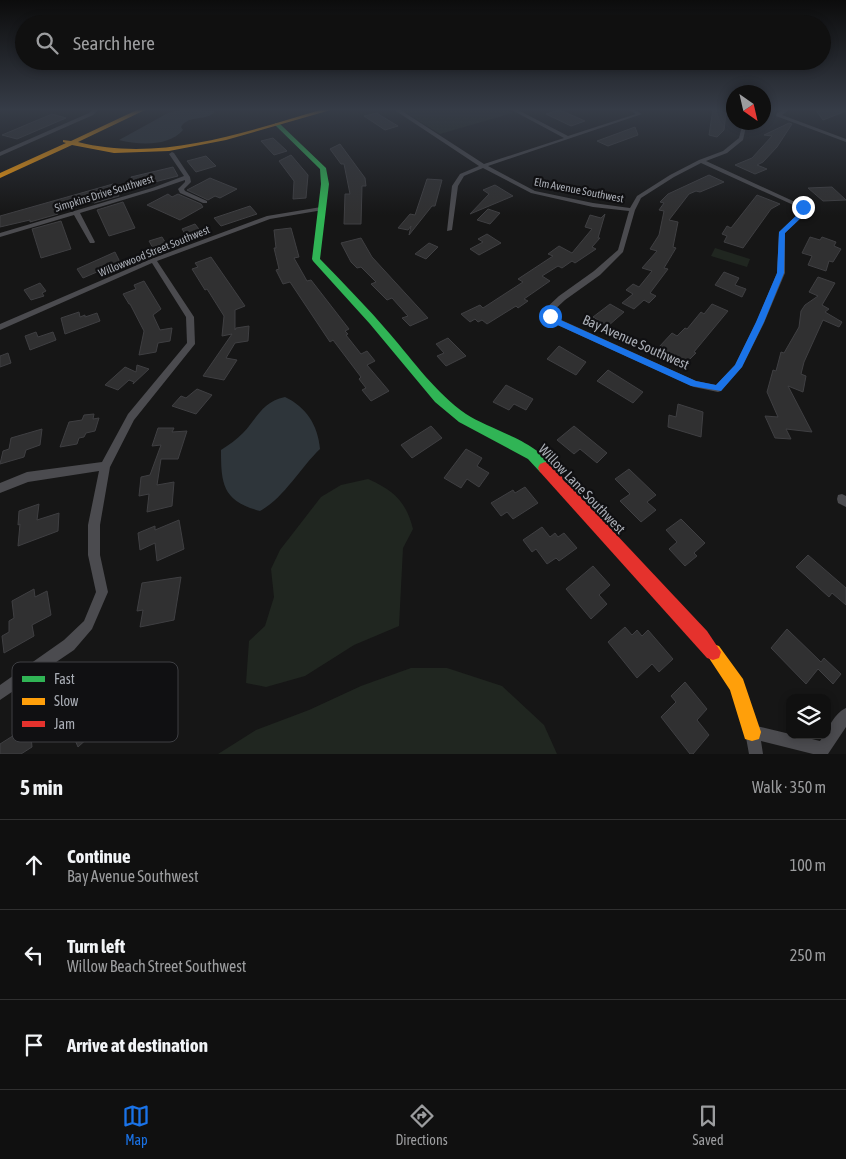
<!DOCTYPE html>
<html lang="en">
<head>
<meta charset="utf-8">
<style>
	:root { --surface:#101010; --page:#1e1e1e; --text:#f1f3f6; --muted:#9c9d9f; --line:#303030; --accent:#1a73e8 }
	body { margin:0; font-family:"Asap Condensed",sans-serif; background:var(--page); color:var(--text) }
	.controls { position:absolute; right:15px; bottom:15px; display:grid; overflow:hidden; border-radius:10px; box-shadow:0 2px 8px #0003 }
	.controls button { width:45px; height:45px; display:grid; place-items:center; padding:0; border:0; border-bottom:1px solid var(--line); background:var(--surface); color:var(--text); font:25px sans-serif }
	.compass { position:absolute; left:726px; top:85px; width:45px; height:45px; border-radius:50%; background:var(--surface); box-shadow:0 2px 8px #0003; rotate:146deg }
	.stop { position:absolute; width:15px; height:15px; margin:-11px; border:4px solid #1a73e8; border-radius:50%; background:#fff }
	.stop.end { background:#1a73e8; border-color:#fff; box-shadow:0 1px 5px #0008 }
	.list { margin:0; padding:0; list-style:none }
	h2 { display:flex; justify-content:space-between; align-items:center; height:65px; margin:0; padding:0 20px; font-size:21px }
	h2 small { font-size:16px; font-weight:400; color:var(--muted) }
	.list li { display:grid; grid-template-columns:32px 1fr auto; gap:15px; align-items:center; box-sizing:border-box; height:90px; padding:0 20px; border-top:1px solid var(--line) }
	.list b { display:block; font-size:19px; white-space:nowrap }
	.list p { margin:0; font-size:16px; white-space:nowrap; color:var(--muted) }
	.list em { font-size:16px; font-style:normal; color:var(--muted) }
	.icon { flex:none; width:28px; height:28px; fill:none; stroke:currentColor; stroke-width:2; stroke-linecap:round; stroke-linejoin:round }
	.map { position:relative; flex:none; width:846px; height:754px; overflow:hidden }
	.search { position:absolute; background:var(--surface); box-shadow:0 2px 8px #0003; left:15px; right:15px; top:15px; height:55px; display:flex; align-items:center; gap:12px; box-sizing:border-box; padding:0 18px; border-radius:28px; color:var(--muted); font-size:19px }
	.sheet { height:335px; background:var(--surface) }
	nav { display:flex; justify-content:space-around; align-items:center; box-sizing:border-box; height:70px; border-top:1px solid var(--line); background:var(--surface); font-size:14px; color:var(--muted) }
	nav a { display:grid; justify-items:center; gap:2px }
	nav .on { color:var(--accent) }
	.map>svg:first-child { display:block }
</style>
</head>
<body>
<div class="map">
<svg width="846" height="754" viewBox="0 0 846 754">
	<rect width="100%" height="100%" fill="#161616"/>
	<path fill="#202620" d="M399 109H505L513 113 440 134Z
		M715 248 750 259 747 267 711 256Z
		M368 479C393 490 406 501 413 529L403 548 399 626 354 645 305 676 266 687 246 683 249 641 265 626 274 597 271 569 280 550 321 497 341 485Z
		M411 668H447L502 686 544 725 557 754H218L256 730 309 710 361 686Z"/>
	<path fill="#2e353a" d="M183 109 214 111V113C203 121 188 115 181 127L183 130C168 147 139 145 119 140L168 113Z
		M285 397C306 407 318 425 320 449 300 468 284 498 260 511 223 501 221 485 221 450 229 445 237 439 243 433 258 417 262 402 285 397Z"/>
	<path fill="#303031" stroke="#3f3f42" d="M713 109 726 113 724 130 717 137 709 135Z
		M815 109H846V111L823 120Z
		M560 110 585 121 571 126 546 114Z
		M377 113 383 117 398 126 385 130 364 116Z
		M52 114 66 118 17 139 2 135Z
		M789 123 792 124 777 147 763 162 757 165 767 169 755 174 735 165 752 158 772 136 764 135Z
		M635 127 638 135 608 146 597 141Z
		M273 138 287 151 274 155 261 141Z
		M340 144 365 178 366 186H362L361 224H344L345 194H350L344 164H341L330 149Z
		M291 155 308 175 306 198 293 199 294 181 279 161Z
		M206 156 216 166 196 172 187 161Z
		M173 167 178 176 135 187 131 177Z
		M709 175 724 182 700 192 696 191 689 194 669 220 678 222 673 247 676 248 664 268 668 269 650 293 656 296 649 303 644 300 634 309 622 303 633 294 626 290 633 284 639 287 652 271 642 268 657 251 650 249 659 235 664 211 659 210 664 203 660 202 668 194Z
		M210 178 237 189 220 198 215 196 208 200 187 190Z
		M427 179 442 180 435 206H432L409 235 411 226 408 230 398 228 410 214 415 215Z
		M113 184 119 196 94 203 93 202H86L57 211 58 214 30 222V220L0 227V216Z
		M495 185 513 196 470 214 489 194 483 190Z
		M832 187 846 200 823 201 808 188Z
		M168 194 172 197 178 194 201 204 203 207 180 220 147 205Z
		M757 195 780 204 771 209 743 248 724 242 727 236 722 234 727 226 731 228Z
		M123 202 135 228 109 236 97 210Z
		M250 206 257 214 221 226 214 218Z
		M488 209 500 213 490 224 477 220Z
		M605 214 598 238H600L592 247 596 249 575 263 572 261 562 268 558 266 542 276 550 281 524 299 528 301 518 308 516 306 487 324 482 320 478 322 475 319 470 322 461 314 480 305 483 308 523 282 518 279 553 256 548 254 559 246 572 253 592 229 585 227 590 215 601 218Z
		M61 221 71 249 41 258 32 229Z
		M195 224 202 233 188 238 182 229Z
		M291 228 299 257 294 258 307 281 311 280 349 329 345 331 348 334 346 335 361 354 367 351 375 361 367 365 389 391 371 401 362 390 366 388 359 379 361 377 333 340 330 342 290 282 283 284 276 270 279 269 274 248H276L274 230Z
		M487 234 501 243 479 255 470 249 483 242 478 239Z
		M162 237 167 245 154 250 149 241Z
		M810 237 820 240 822 237 836 242 834 246 841 249 833 262 829 261 826 271 808 265 812 256 802 253Z
		M361 238 372 257 428 318 410 326 402 318 408 316 392 298 387 300 371 284 376 282 361 267 357 268 351 262 341 243Z
		M429 243 438 247 426 259 415 254Z
		M115 252 120 262 83 278 77 269Z
		M211 257 245 306 235 310V330L236 328 249 326 248 341 235 343 226 358 237 360 224 380 203 376 232 334 222 336 224 316 207 289 205 290 192 269 198 267 195 263Z
		M724 272 739 278 735 285 746 289 742 297 715 285Z
		M818 277 835 283 822 305 829 309 825 312 842 322 839 327 823 320 804 362 801 374 806 376 803 392 788 386 812 432 786 429 791 439 775 438 765 416 778 417 767 392 773 370 776 371 781 352 784 353 799 327 801 311 805 305 818 296 809 292Z
		M144 281 161 309 153 315 160 330 172 328 170 341 158 343 156 352 139 355 144 331 130 304H129L123 294 136 289 134 285Z
		M40 283 46 291 42 293 44 296 31 300 24 290Z
		M610 304 624 312 608 326 593 317Z
		M712 304 728 311 694 352 696 353 687 362 659 347 672 333 677 336 685 328 687 329 701 312 704 314Z
		M79 312 80 317 85 315V317L97 313 100 321 65 334 61 318Z
		M36 332 38 337 53 332 56 340 30 350 25 336Z
		M448 338 466 356 446 366 437 356 444 353 436 344Z
		M559 346 586 362 576 375 547 359Z
		M8 353 11 363 0 367V356Z
		M137 365 149 369 133 384 134 382 129 380 118 390 105 385 125 367 136 372Z
		M608 370 643 392 633 403 597 381Z
		M506 385 533 399 526 410 514 404 509 410 493 402Z
		M197 389 212 395 196 414 172 406 181 396 186 398Z
		M678 404 703 412 701 437 668 427 669 415 676 417Z
		M94 414 93 419 99 418 95 431 86 433 84 437 79 438 77 444 60 447 69 422 82 420 84 415Z
		M431 426 442 438 412 458 401 445Z
		M574 426 607 453 597 463 580 449 574 454 557 440Z
		M158 428H174L172 432 187 431 178 459H161L157 485 174 482 172 506 147 512 149 494 139 496 141 477 150 475 161 445 152 446Z
		M42 429 40 445 26 450 24 457 0 464 3 451 9 449 11 438Z
		M466 449 482 458 477 466 489 473 479 487 467 479 461 488 444 478Z
		M629 469 656 495 647 502 656 510 641 522 620 501 630 494 615 479Z
		M525 487 538 503 513 519 507 512 501 516 491 503 513 490 515 493Z
		M39 504 37 520 59 513 58 531 18 546 20 524 18 525 19 511Z
		M681 519 705 543 694 553 697 556 685 566 669 549 677 542 666 530Z
		M179 520 184 549 157 561 155 543 140 550 138 533 155 526V530Z
		M542 527 550 537 555 533 558 537 564 533 577 548 559 561 556 558 547 564 536 549 532 552 523 540Z
		M808 555 846 588V605L832 593 829 597 796 567Z
		M593 566 610 585 599 595 607 604 591 619 566 589Z
		M181 577 174 620 140 627 143 610 137 611 142 583Z
		M34 589 35 597 47 591 51 615 32 625 34 636 4 653 2 636 9 632V621L14 618 12 601Z
		M625 627 632 635 637 630 642 636 648 630 673 659 659 672 652 664 637 678 608 642Z
		M787 629 821 662 824 658 841 674 833 684 818 669 806 684 771 648Z
		M685 682 707 709 697 720 709 735 693 754H690L661 717 676 702 671 696Z
		M109 686 127 721 108 739 101 726 78 747 69 726 61 734 52 713 83 687 87 696 95 690 98 696Z
		M30 725 32 747 21 754H0V744Z"/>
	<g fill="none" stroke-linecap="round" stroke-linejoin="round">
		<path fill="#4b4b4f" fill-rule="evenodd" d="M94 109H99L93 115 0 156V152L89 113Z
			M393 109H399L484 164 564 138 510 109H516L568 136 636 114 627 109H633L642 114 488 166 535 191 593 203 630 208 637 196 670 175 699 160 723 151 739 138 743 122H747L743 140 727 153 706 161 806 207 804 215 785 233V273L764 323 742 367 721 391 718 392 694 387 551 322 543 312 544 310 559 296 594 271 618 250 629 211 593 207 531 193 483 168 464 176 458 186 452 230 447 231 452 186 460 174 479 166ZM701 163 800 208 799 213 779 232 777 273 756 323 735 365 716 385 696 381 557 318 552 312 565 300 600 275 623 252 635 210 641 198 674 177Z
			M784 109H790L782 115 846 139V142L776 116V114Z
			M172 152 174 153 190 177 191 182 184 189 185 191 207 201V203H203L180 193 178 189 185 182V180L156 190 80 213 95 242 94 243H90L74 215 0 237V233L152 188 184 176 169 154Z
			M321 207 323 208V210L270 219 157 261 194 317 195 344 134 420 110 467 100 525V555L108 592 92 629 74 650 0 700V685L64 640 84 621 96 592 88 555V525L99 471 28 482 0 493V483L27 472 102 462 128 414 187 343 186 317 152 263 0 330V324L151 259 267 216Z
			M842 494 846 496V507L838 503 837 499 838 495Z
			M846 708V727L828 754H813L761 741 763 754H749L745 732 747 727 752 725 790 734V735H796L820 741 824 735H827C827 726 838 711 846 708Z"/>
		<path fill="#30b455" fill-rule="evenodd" d="M275 123H279L326 168 329 184 320 259C344 284 368 308 390 334 414 362 436 393 466 414 490 430 539 441 552 468L550 472 545 474 540 472 528 459 459 422 435 402 370 324 313 261 312 259 321 184 320 169 275 125Z"/>
		<path fill="#ff9f0a" fill-rule="evenodd" d="M139 109H147L78 142C160 163 245 132 324 109H334L226 140 169 151 114 153 72 145 0 178V173L66 143 63 142V140L71 141Z
			M713 644 719 646 743 679 761 732 759 739 752 741 745 739 730 690 705 652 707 646Z"/>
		<path fill="#e5322d" fill-rule="evenodd" d="M545 462 550 464 707 631 721 652 719 658 713 660 707 658 540 472 538 468 540 464Z"/>
	</g>
	<linearGradient id="sky" x2="0" y2="1"><stop stop-color="#0c0c0c"/><stop offset="0.51" stop-color="#363c47"/><stop offset="1" stop-color="#363c47" stop-opacity="0"/></linearGradient>
	<rect width="846" height="215" fill="url(#sky)"/>
	<path fill="#1a73e8" d="M801 206 806 207 804 215 785 233 784 273 764 322 742 367 721 391 691 386 551 322 546 316 553 314 556 318 696 381 716 385 735 365 756 322 777 273 779 232 799 213Z"/>
	<g text-anchor="middle" stroke-width="4.5" stroke-linejoin="round" paint-order="stroke">
		<g font-size="11" fill="#a9adb5" stroke="#101012">
			<text transform="translate(579 190) rotate(11)" y="4">Elm Avenue Southwest</text>
			<text transform="translate(104 193) rotate(-17)" y="4">Simpkins Drive Southwest</text>
			<text transform="translate(154 251) rotate(-22)" y="4">Willowwood Street Southwest</text>
		</g>
		<g font-size="14" fill="#a9adb5" stroke="#101012">
			<text transform="translate(636 342) rotate(24)" y="5">Bay Avenue Southwest</text>
			<text transform="translate(582 489) rotate(46)" y="5">Willow Lane Southwest</text>
		</g>
	</g>
	<rect x="12" y="662" width="166" height="80" rx="8" fill="#101012" stroke="#3e3f43" stroke-width="1"/>
	<rect x="22" y="676" width="23" height="6" fill="#30b455"/>
	<rect x="22" y="698" width="23" height="7" fill="#ff9f0a"/>
	<rect x="22" y="721" width="23" height="6" fill="#e5322d"/>
	<g font-size="14" fill="#a9adb5">
		<text x="54" y="684">Fast</text>
		<text x="54" y="706">Slow</text>
		<text x="54" y="729">Jam</text>
	</g>
</svg>
<div class="controls">
<button><svg class="icon" aria-label="layers" viewBox="0 0 24 24"><path d="M12 4l9 5-9 5-9-5zM3 14l9 5 9-5"/></svg></button>
</div>
<svg class="compass" viewBox="-18 -18 36 36"><path d="M0-13l5 13h-10z" fill="#e53935"/><path d="M0 13l5-13h-10z" fill="#9c9d9f"/></svg>
<div class="stop" style="left:550px;top:316px"></div>
<div class="stop end" style="left:803px;top:207px"></div>
<div class="search"><svg class="icon" aria-label="search" viewBox="0 0 24 24"><circle cx="10" cy="10" r="6"/><path d="M15 15l6 6"/></svg>Search here</div>
</div>
<section class="sheet">
<h2>5 min<small>Walk · 350 m</small></h2>
<ul class="list">
<li><svg class="icon" aria-label="ahead" viewBox="0 0 24 24"><path d="M12 20V5M6 11l6-6 6 6"/></svg><div><b>Continue</b><p>Bay Avenue Southwest</p></div><em>100 m</em></li>
<li><svg class="icon" aria-label="left" viewBox="0 0 24 24"><path d="M17 20v-9H6M10 6l-5 5 5 5"/></svg><div><b>Turn left</b><p>Willow Beach Street Southwest</p></div><em>250 m</em></li>
<li><svg class="icon" aria-label="arrive" viewBox="0 0 24 24"><path d="M6 21V4h12l-3 4 3 4H6"/></svg><div><b>Arrive at destination</b></div></li>
</ul>
</section>
<nav>
<a class="on"><svg class="icon" aria-label="map" viewBox="0 0 24 24"><path d="M3 6l6-2 6 2 6-2v14l-6 2-6-2-6 2zM9 4v14M15 6v14"/></svg>Map</a>
<a><svg class="icon" aria-label="directions" viewBox="0 0 24 24"><path d="M12 3l9 9-9 9-9-9zM9 14v-3h6M13 9l2 2-2 2"/></svg>Directions</a>
<a><svg class="icon" aria-label="saved" viewBox="0 0 24 24"><path d="M7 4h10v16l-5-4-5 4z"/></svg>Saved</a>
</nav>
</body>
</html>
